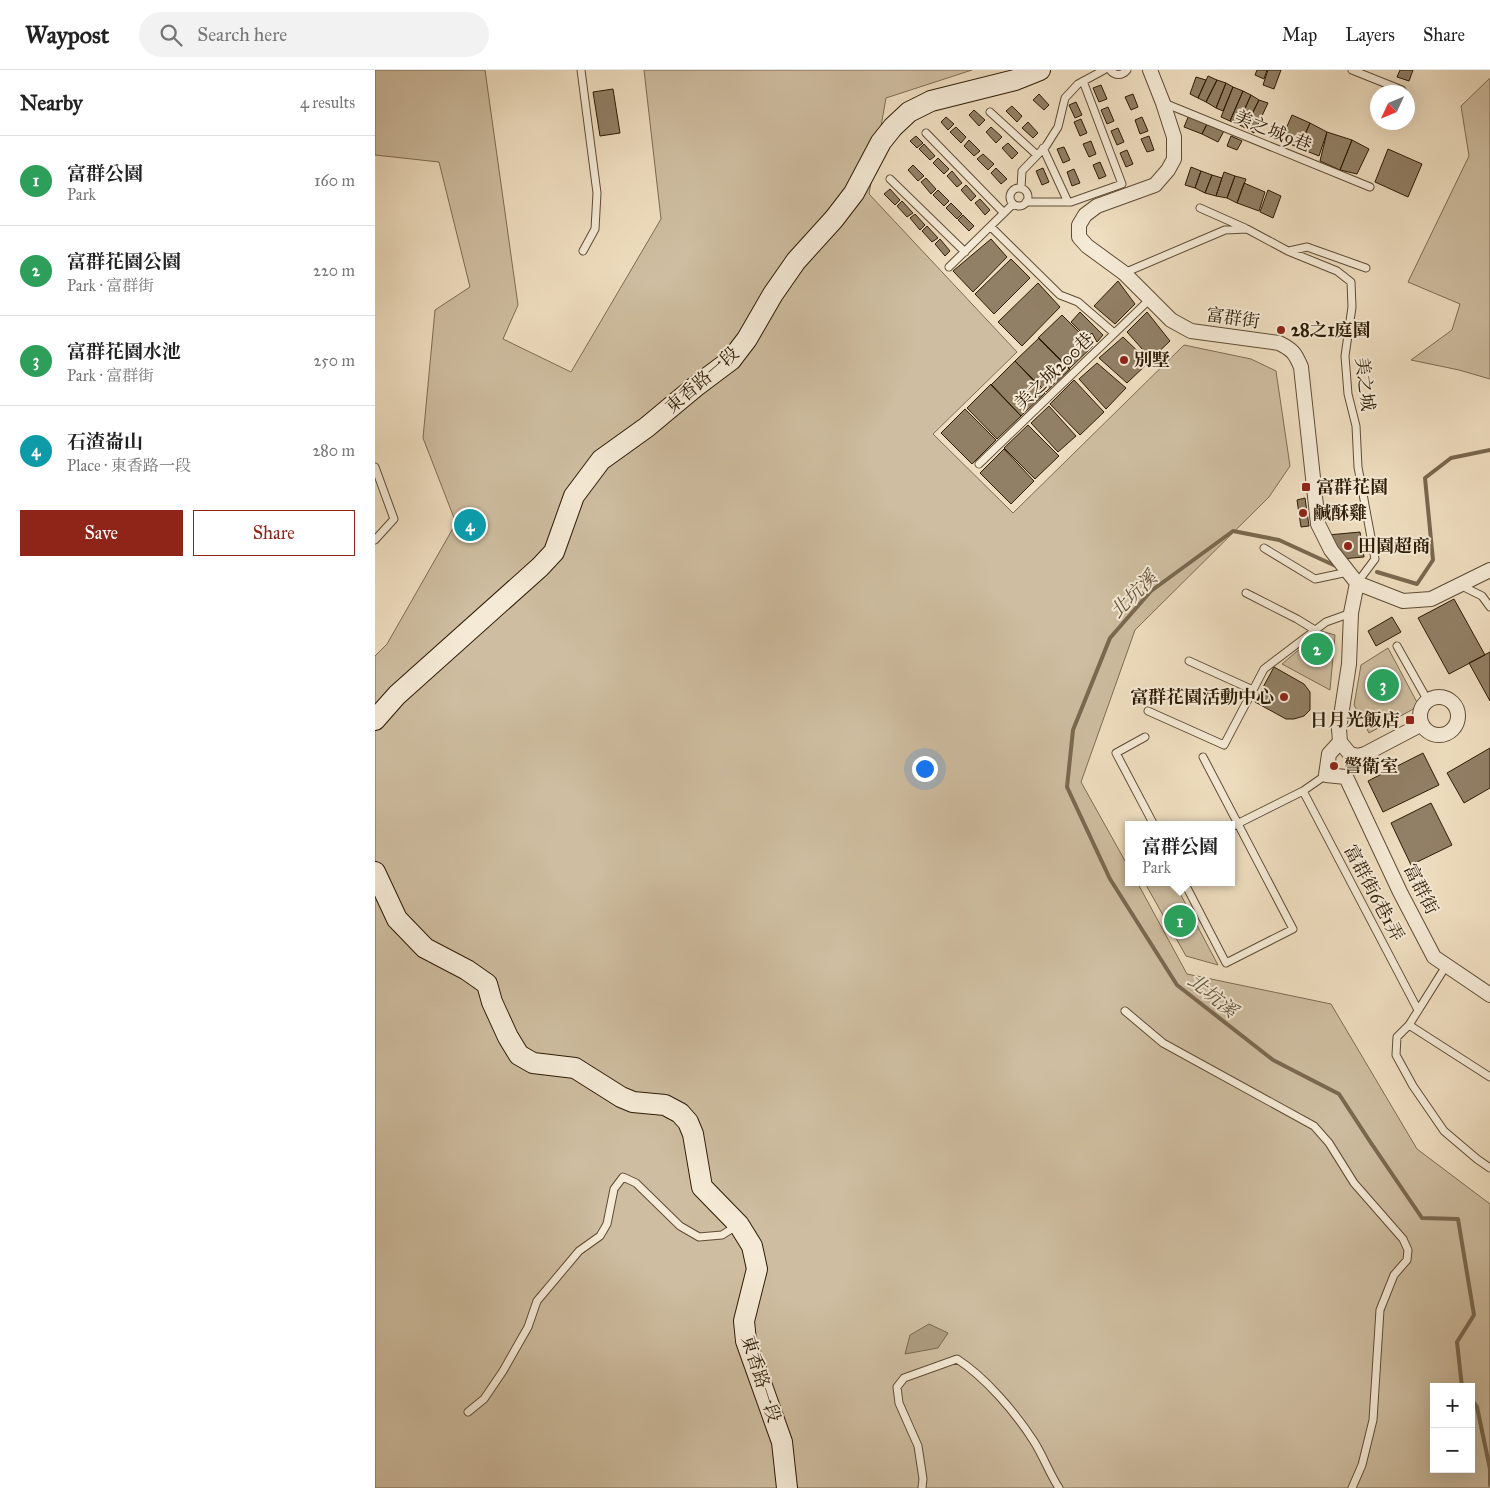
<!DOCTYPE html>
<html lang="en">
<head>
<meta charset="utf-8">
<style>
	:root { --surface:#fff; --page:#f2f2f2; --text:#222; --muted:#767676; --line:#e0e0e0; --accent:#8f2418 }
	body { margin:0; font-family:"IM FELL Great Primer","Noto Serif TC",serif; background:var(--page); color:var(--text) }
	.controls { position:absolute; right:15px; bottom:15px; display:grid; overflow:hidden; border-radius:0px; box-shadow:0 5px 20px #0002 }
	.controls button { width:45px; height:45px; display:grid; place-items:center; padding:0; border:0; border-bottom:1px solid var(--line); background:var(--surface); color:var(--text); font:25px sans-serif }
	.compass { position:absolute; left:995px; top:15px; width:45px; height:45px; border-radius:50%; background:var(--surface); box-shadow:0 5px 20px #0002; rotate:226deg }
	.you { position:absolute; left:549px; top:698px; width:18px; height:18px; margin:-12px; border:4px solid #fff; border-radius:50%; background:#1a73e8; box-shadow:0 0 0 8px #1a73e833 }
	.badge { display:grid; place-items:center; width:32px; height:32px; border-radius:50%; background:var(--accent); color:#fff; font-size:16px; font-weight:700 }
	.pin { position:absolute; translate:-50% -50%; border:2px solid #fff; box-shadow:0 1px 5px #0006 }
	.popup { position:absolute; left:750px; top:751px; width:110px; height:65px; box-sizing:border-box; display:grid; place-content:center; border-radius:0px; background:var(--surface); filter:drop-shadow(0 1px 4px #0005); font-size:16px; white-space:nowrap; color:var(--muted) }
	.popup b { font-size:19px; color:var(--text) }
	.popup::after { content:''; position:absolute; left:50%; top:100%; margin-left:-10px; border:10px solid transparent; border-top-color:var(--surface) }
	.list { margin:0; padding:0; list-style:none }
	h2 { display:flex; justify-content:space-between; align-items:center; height:65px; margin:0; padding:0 20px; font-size:21px }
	h2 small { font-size:16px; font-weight:400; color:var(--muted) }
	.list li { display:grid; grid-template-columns:32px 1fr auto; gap:15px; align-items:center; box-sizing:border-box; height:90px; padding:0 20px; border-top:1px solid var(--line) }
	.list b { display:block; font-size:19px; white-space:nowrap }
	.list p { margin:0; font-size:16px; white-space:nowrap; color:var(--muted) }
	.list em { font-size:16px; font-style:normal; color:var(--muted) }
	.actions { display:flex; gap:10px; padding:15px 20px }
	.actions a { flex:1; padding:11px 0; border:1px solid var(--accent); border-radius:0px; text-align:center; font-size:18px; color:var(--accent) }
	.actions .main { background:var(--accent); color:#fff }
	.icon { flex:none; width:28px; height:28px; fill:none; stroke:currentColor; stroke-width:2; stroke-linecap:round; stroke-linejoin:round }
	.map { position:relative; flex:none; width:1115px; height:1418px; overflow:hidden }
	header { display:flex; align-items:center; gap:30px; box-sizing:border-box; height:70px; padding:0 25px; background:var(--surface); border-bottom:1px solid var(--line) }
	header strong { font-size:24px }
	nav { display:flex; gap:28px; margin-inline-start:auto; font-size:18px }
	.search { width:350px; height:45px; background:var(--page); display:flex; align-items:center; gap:12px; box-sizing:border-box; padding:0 18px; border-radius:28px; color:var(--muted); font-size:19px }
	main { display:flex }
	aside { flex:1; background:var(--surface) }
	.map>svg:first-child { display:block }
</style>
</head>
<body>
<header>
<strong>Waypost</strong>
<div class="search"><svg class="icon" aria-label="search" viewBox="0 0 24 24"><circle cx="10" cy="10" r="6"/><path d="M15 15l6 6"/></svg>Search here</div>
<nav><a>Map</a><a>Layers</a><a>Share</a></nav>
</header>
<main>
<aside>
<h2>Nearby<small>4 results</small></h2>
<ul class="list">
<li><span class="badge" style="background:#2e9e5b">1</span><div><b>富群公園</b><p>Park</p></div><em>160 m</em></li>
<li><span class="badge" style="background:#2e9e5b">2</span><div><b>富群花園公園</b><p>Park · 富群街</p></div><em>220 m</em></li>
<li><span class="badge" style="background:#2e9e5b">3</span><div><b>富群花園水池</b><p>Park · 富群街</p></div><em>250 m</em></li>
<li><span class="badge" style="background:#0f9aa8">4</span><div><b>石渣崙山</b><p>Place · 東香路一段</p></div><em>280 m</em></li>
</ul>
<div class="actions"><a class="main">Save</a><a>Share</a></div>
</aside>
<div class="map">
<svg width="1115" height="1418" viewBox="0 0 1115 1418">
	<rect width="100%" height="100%" fill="#efdec0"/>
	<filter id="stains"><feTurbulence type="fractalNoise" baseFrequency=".004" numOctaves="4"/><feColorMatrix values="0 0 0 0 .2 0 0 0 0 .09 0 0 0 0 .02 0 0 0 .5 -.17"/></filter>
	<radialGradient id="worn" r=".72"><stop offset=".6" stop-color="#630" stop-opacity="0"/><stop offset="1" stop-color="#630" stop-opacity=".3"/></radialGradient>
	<path fill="#cebda0" stroke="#7e6c52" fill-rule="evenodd" d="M0 0H110L143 235 128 269 196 302 286 149 269 0H597L511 28 494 124 642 282 558 364 638 443 809 275 876 289 901 301 915 396 894 427 760 560 706 712 754 798V812H762L812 904 956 934 1042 1079 1115 1134V1418H0V586L12 574 81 453 48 368 60 240 95 217 64 92 0 85ZM1059 1317H1096V1399H1059Z
		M1115 8V309L1084 300 1036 290 1077 260 1085 234 1033 212 1094 86 1086 36Z
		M946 561 960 565 955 620 907 594Z
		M1013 578 1044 636 994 663 979 635 986 595Z
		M775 812H799L843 895 811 886 771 815Z"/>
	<path fill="#ad9c80" stroke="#7a684f" d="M554 1254 573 1263 563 1278 530 1284 535 1265Z"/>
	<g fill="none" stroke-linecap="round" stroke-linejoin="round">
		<path stroke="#7a684f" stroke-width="4" d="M963 497 904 470 858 461 776 521 735 568 698 660 692 717 735 809 802 915 898 990 964 1024 996 1073 1047 1148 1083 1149 1099 1245 1082 1272 1087 1317
			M1002 502 1042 514 1058 490 1050 408 1076 388 1115 380
			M1096 1329 1102 1337 1115 1399V1415"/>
	</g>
	<path fill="#928066" stroke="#2d1b05" d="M882 0H892L889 9 880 5Z
		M893 0H906L899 19 888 15Z
		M1025 0H1038L1034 11 1022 7Z
		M833 6 842 10 831 32 823 28Z
		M821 7 831 10 823 28 815 24Z
		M842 10 851 13 841 38 831 32Z
		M851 13 858 17 848 41 841 38Z
		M726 15 732 29 724 32 718 18Z
		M858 17 868 21 855 51 846 47Z
		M238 19 245 63 225 66 218 22Z
		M868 21 876 25 863 54 855 51Z
		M664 24 674 35 669 40 658 30Z
		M758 24 763 37 756 40 750 27Z
		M876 25 884 30 870 58 863 54Z
		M884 30 893 33 879 63 870 58Z
		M701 32 707 45 700 48 694 35Z
		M637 36 647 46 642 52 631 41Z
		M733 37 739 51 732 54 726 40Z
		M599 40 610 50 604 56 594 45Z
		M814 45 832 54 827 64 809 57Z
		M917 45 935 53 924 78 906 70Z
		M571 47 579 54 573 60 566 52Z
		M767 47 773 61 765 64 760 50Z
		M706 49 712 63 705 66 699 52Z
		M653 52 663 63 658 68 647 58Z
		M935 53 952 62 944 86 924 78Z
		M832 54 849 61 843 72 827 64Z
		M581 57 591 67 586 73 575 62Z
		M616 57 627 67 621 73 611 62Z
		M743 58 749 72 742 75 736 61Z
		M952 62 977 70 965 100 945 91Z
		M541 66 548 73 542 78 535 71Z
		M774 66 779 80 772 82 766 69Z
		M856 66 867 71 862 80 852 76Z
		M594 70 605 81 599 86 589 76Z
		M977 70 994 79 982 104 965 100Z
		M716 71 721 84 714 87 708 74Z
		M633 73 643 83 637 89 627 78Z
		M549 74 560 86 555 90 544 79Z
		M689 77 695 90 688 93 682 79Z
		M1013 79 1047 94 1033 127 1000 112Z
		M752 80 758 94 751 97 745 83Z
		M608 84 619 94 613 100 602 89Z
		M563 88 574 99 569 104 558 93Z
		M725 92 731 106 724 109 718 95Z
		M538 95 549 106 543 111 533 100Z
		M816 97 826 101 820 118 810 115Z
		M621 98 632 109 626 114 616 103Z
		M668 98 674 112 667 115 661 101Z
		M699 99 705 113 697 116 692 102Z
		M577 101 587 113 582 117 572 106Z
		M826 101 837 105 830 123 820 118Z
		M849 102 860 106 852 128 841 126Z
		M837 105 847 108 841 126 830 123Z
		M860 106 871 109 862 133 852 128Z
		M551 108 561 119 556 124 546 112Z
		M869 113 890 122 884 141 862 133Z
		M591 115 601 126 596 131 586 120Z
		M515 119 525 130 520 135 509 124Z
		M563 120 574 131 569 136 558 125Z
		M893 120 906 126 898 148 885 142Z
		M605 129 615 140 610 145 600 133Z
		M527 131 538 143 532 147 522 136Z
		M576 133 587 144 582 149 571 138Z
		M540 144 550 155 545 160 535 148Z
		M588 145 599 156 594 161 583 150Z
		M552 156 563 168 557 172 547 161Z
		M565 169 575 181 570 186 560 174Z
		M616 169 632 187 598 222 578 201Z
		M636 189 655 208 619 244 600 224Z
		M743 211 760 234 740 254 719 236Z
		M663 213 685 237 647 276 623 252Z
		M705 242 728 265 722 272 717 263 712 268 696 252Z
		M772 242 795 271 776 289 752 262Z
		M687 245 718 276 694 299 663 268Z
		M748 267 774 292 752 313 724 288Z
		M664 268 695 299 671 322 640 291Z
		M640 291 670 323 646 346 616 315Z
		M722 293 751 318 731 339 704 309Z
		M699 310 729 342 705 365 675 334Z
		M616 314 646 346 622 369 592 338Z
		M674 336 701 366 683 382 656 353Z
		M590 339 621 370 597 394 566 363Z
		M653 355 684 386 660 409 629 378Z
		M629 379 659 411 636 434 605 403Z
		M930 428 934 456 926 457 922 430Z
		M985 462 989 487 966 489 953 465Z
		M1007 472 1009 482 1003 483 1000 474Z
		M1079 529 1110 585 1074 604 1043 548Z
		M1017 547 1026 562 1001 576 993 561Z
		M1115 582V631L1094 593Z
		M899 597 929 614 935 622V640L929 646 919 649H911L880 632Z
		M1115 678V718L1089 733 1072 703Z
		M1048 683 1064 715 1008 742 993 711Z
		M1056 733 1077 775 1036 795 1016 753Z"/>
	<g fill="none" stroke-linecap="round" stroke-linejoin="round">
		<defs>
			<path id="lane" d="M206 0 222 123 220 159 208 181
				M735 0C740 6 747 6 752 0
				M977 0 1027 20
				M789 33 995 117
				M615 42 662 85
				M551 63 629 143
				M668 78 693 132
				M515 109 590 182
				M635 127a9 9 0 1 1 18 0a9 9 0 1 1-18 0Z
				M646 118 647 101 671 76 683 57 690 28 703 14 729 0
				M651 132H696L747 114 708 11
				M825 138 870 158
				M616 157 685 225 703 232 739 263
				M914 181 932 177 991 198
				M574 197 638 134
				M749 203 850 160 872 159 913 181 962 201 976 212 977 237 970 286 973 324 981 356 983 397 1000 489 982 513
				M604 394 775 229
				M0 397 19 449 0 470
				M889 478 940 509 973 502
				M1085 515 1107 526 1115 537
				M871 523 922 549 940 560
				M1022 576 1053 631
				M814 591 878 620
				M773 641 849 675 889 599 951 552 976 543
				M770 667 741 683 779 755
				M928 721 1043 940
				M856 757 928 721 951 705
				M809 812 851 893 918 859 828 687
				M1071 896 1034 955 1022 967 1021 985 1038 1016 1069 1061 1102 1089 1115 1098
				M750 941 788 973 939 1056 954 1073 979 1113 1028 1169 1033 1180 1032 1190 1019 1205 1005 1240 998 1350 987 1395 977 1418
				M1034 955 1115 1007
				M93 1342 109 1329 128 1301 153 1257 162 1231 204 1181 225 1166 232 1154 239 1119 248 1107 261 1113 305 1156 324 1167 347 1165 363 1155
				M547 1418 548 1409 543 1376 524 1333 522 1317 529 1308 582 1289C610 1307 640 1342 658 1370 668 1385 674 1403 684 1418"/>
			<path id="street" d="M775 0 788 33 799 67V89L793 100 780 115 722 136 710 145 704 155V167L712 176 749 203 796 250 816 261 904 273C918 280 920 283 926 297L943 454 956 480 982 513 976 543 974 594 964 659 965 672 975 684 983 686 990 684 1047 654
				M982 513 1028 531 1056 529 1115 500
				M1045 646a19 19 0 1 1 38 0a19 19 0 1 1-38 0Z
				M965 672 954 684 951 705 971 707 1025 822 1059 887 1115 925"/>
			<path id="secondary" d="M0 650 22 625 165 497 179 482 199 426 226 390 272 357 320 317 356 290 372 269 398 224 421 191 459 149 479 123 506 72 518 57 534 42 556 31 640 10 665 0
				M0 802 22 849 50 878 92 900 112 914 117 932 133 967 144 985 158 993 200 998 246 1027 258 1032 290 1035 305 1043 313 1052 318 1064 327 1117 364 1155 377 1176 382 1199 369 1251 371 1271 407 1372 412 1418"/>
		</defs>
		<use href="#lane" stroke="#5e4c34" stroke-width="9"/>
		<use href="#street" stroke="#5e4c34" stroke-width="16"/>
		<use href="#secondary" stroke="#2d1b05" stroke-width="22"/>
		<use href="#lane" stroke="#f5ead6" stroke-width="7"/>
		<use href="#street" stroke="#f5ead6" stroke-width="14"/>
		<use href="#secondary" stroke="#f5ead6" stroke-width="20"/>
	</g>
	<g fill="#8f2418" stroke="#f5ead6" stroke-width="2">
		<circle cx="906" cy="260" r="5"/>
		<circle cx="749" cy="290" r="5"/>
		<rect x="926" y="412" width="10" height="10" rx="2.5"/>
		<circle cx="928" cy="443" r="5"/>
		<circle cx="973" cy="476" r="5"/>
		<circle cx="909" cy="627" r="5"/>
		<rect x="1030" y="645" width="10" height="10" rx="2.5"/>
		<circle cx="959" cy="696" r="5"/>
	</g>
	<g text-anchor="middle" stroke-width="4" stroke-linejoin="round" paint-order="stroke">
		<g font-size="18" fill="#2d1b05" stroke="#f5ead6">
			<text transform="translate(898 61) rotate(22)" y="6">美之城9巷</text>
			<text transform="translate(858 248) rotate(8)" y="6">富群街</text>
			<text transform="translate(679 301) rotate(-44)" y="6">美之城200巷</text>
			<text transform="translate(327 310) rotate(-41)" y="6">東香路一段</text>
			<text transform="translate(990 314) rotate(83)" y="6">美之城</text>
			<text transform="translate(1046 819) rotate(63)" y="6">富群街</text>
			<text transform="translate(999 823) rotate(62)" y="6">富群街6巷1弄</text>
			<text transform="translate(386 1309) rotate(72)" y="6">東香路一段</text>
		</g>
		<g font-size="18" font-weight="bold" fill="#2d1b05" stroke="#f5ead6" text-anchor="start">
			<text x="916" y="266">28之1庭園</text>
			<text x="759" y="296">別墅</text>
			<text x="941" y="423">富群花園</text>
			<text x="938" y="449">鹹酥雞</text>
			<text x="983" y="482">田園超商</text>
			<text x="899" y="633" text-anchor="end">富群花園活動中心</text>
			<text x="1025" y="656" text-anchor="end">日月光飯店</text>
			<text x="969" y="702">警衛室</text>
		</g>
		<g font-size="19" font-style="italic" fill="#604f36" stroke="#f5ead6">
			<text transform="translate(758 524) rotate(-45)" y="7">北坑溪</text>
			<text transform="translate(838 925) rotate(39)" y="7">北坑溪</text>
		</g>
	</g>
	<rect width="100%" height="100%" filter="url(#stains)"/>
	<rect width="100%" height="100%" fill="url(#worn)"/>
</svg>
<div class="controls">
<button>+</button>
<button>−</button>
</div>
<svg class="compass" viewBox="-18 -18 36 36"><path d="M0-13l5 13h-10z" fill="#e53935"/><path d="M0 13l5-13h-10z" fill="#767676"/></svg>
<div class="you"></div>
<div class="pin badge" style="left:805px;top:851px;background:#2e9e5b">1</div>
<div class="popup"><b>富群公園</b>Park</div>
<div class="pin badge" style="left:942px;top:579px;background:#2e9e5b">2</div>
<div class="pin badge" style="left:1008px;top:615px;background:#2e9e5b">3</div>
<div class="pin badge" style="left:95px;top:455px;background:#0f9aa8">4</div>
</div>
</main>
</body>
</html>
